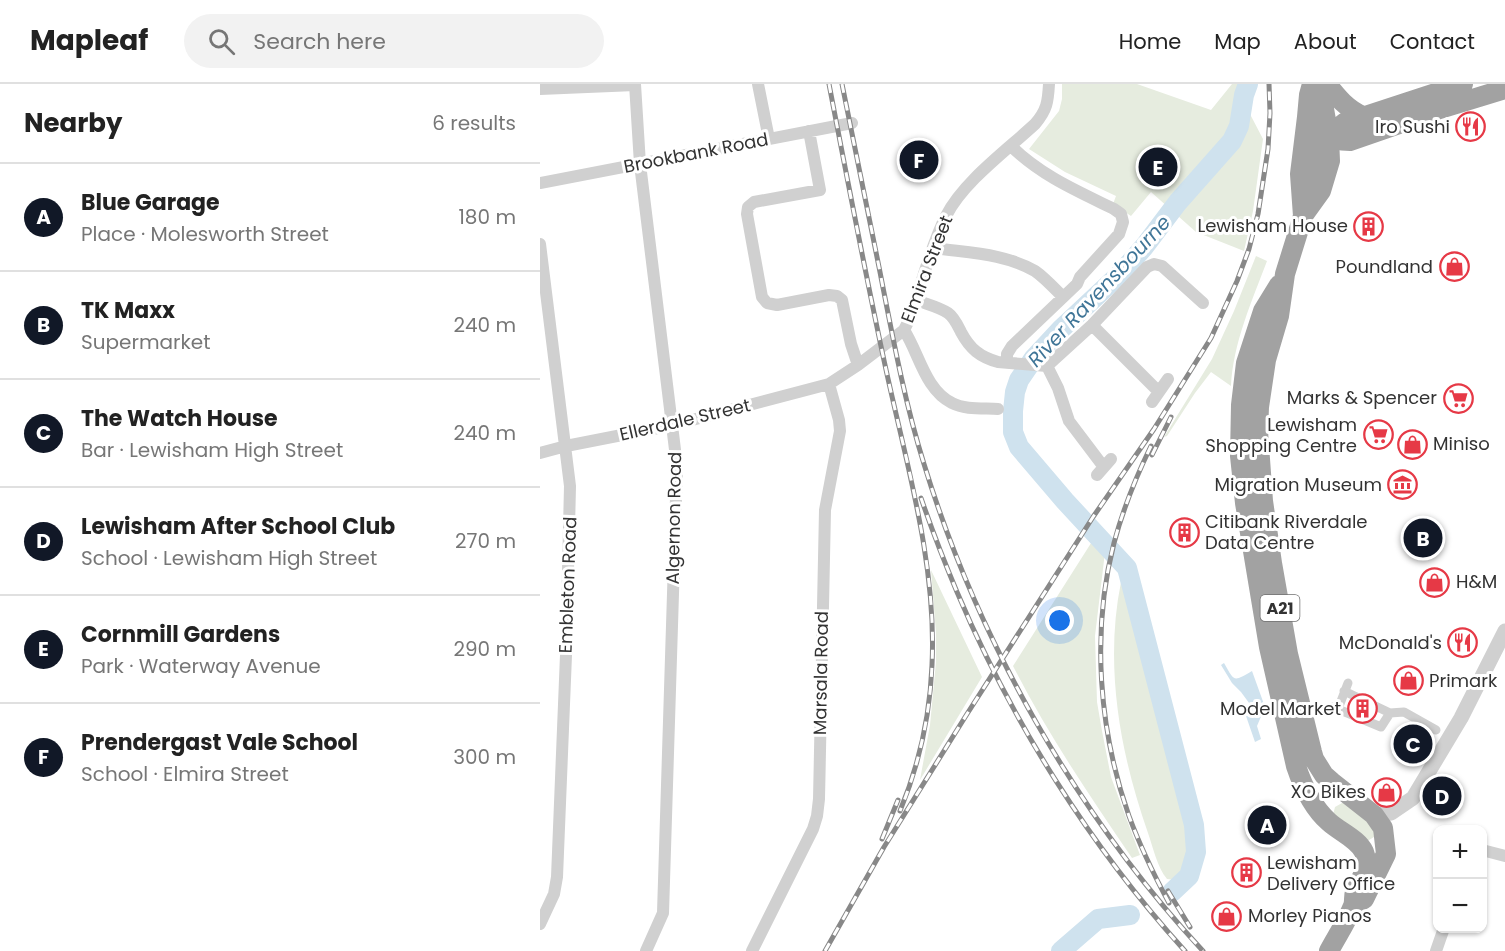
<!DOCTYPE html>
<html lang="en">
<head>
<meta charset="utf-8">
<style>
	:root { --surface:#fff; --page:#f2f2f2; --text:#222; --muted:#767676; --line:#e0e0e0; --accent:#111827 }
	body { margin:0; font-family:Poppins,sans-serif; background:var(--page); color:var(--text) }
	.controls { position:absolute; right:18px; bottom:18px; display:grid; overflow:hidden; border-radius:12px; box-shadow:0 2px 4px #0004 }
	.controls button { width:54px; height:54px; display:grid; place-items:center; padding:0; border:0; border-bottom:2px solid var(--line); background:var(--surface); color:var(--text); font:30px sans-serif }
	.you { position:absolute; left:520px; top:537px; width:21px; height:21px; margin:-15px; border:4px solid #fff; border-radius:50%; background:#1a73e8; box-shadow:0 0 0 9px #1a73e833 }
	.badge { display:grid; place-items:center; width:39px; height:39px; border-radius:50%; background:var(--accent); color:#fff; font-size:20px; font-weight:700 }
	.pin { position:absolute; translate:-50% -50%; border:3px solid #fff; box-shadow:0 2px 6px #0006 }
	.list { margin:0; padding:0; list-style:none }
	h2 { display:flex; justify-content:space-between; align-items:center; height:78px; margin:0; padding:0 24px; font-size:26px }
	h2 small { font-size:20px; font-weight:400; color:var(--muted) }
	.list li { display:grid; grid-template-columns:39px 1fr auto; gap:18px; align-items:center; box-sizing:border-box; height:108px; padding:0 24px; border-top:2px solid var(--line) }
	.list b { display:block; font-size:22px; white-space:nowrap }
	.list p { margin:0; font-size:20px; white-space:nowrap; color:var(--muted) }
	.list em { font-size:20px; font-style:normal; color:var(--muted) }
	.icon { flex:none; width:33px; height:33px; fill:none; stroke:currentColor; stroke-width:2; stroke-linecap:round; stroke-linejoin:round }
	.map { position:relative; flex:none; width:965px; height:867px; overflow:hidden }
	header { display:flex; align-items:center; gap:36px; box-sizing:border-box; height:84px; padding:0 30px; background:var(--surface); border-bottom:2px solid var(--line) }
	header strong { font-size:28px }
	nav { display:flex; gap:33px; margin-inline-start:auto; font-size:21px }
	.search { width:420px; height:54px; background:var(--page); display:flex; align-items:center; gap:15px; box-sizing:border-box; padding:0 21px; border-radius:33px; color:var(--muted); font-size:22px }
	main { display:flex }
	aside { flex:1; background:var(--surface) }
	.map>svg:first-child { display:block }
</style>
</head>
<body>
<header>
<strong>Mapleaf</strong>
<div class="search"><svg class="icon" aria-label="search" viewBox="0 0 24 24"><circle cx="10" cy="10" r="6"/><path d="M15 15l6 6"/></svg>Search here</div>
<nav><a>Home</a><a>Map</a><a>About</a><a>Contact</a></nav>
</header>
<main>
<aside>
<h2>Nearby<small>6 results</small></h2>
<ul class="list">
<li><span class="badge">A</span><div><b>Blue Garage</b><p>Place · Molesworth Street</p></div><em>180 m</em></li>
<li><span class="badge">B</span><div><b>TK Maxx</b><p>Supermarket</p></div><em>240 m</em></li>
<li><span class="badge">C</span><div><b>The Watch House</b><p>Bar · Lewisham High Street</p></div><em>240 m</em></li>
<li><span class="badge">D</span><div><b>Lewisham After School Club</b><p>School · Lewisham High Street</p></div><em>270 m</em></li>
<li><span class="badge">E</span><div><b>Cornmill Gardens</b><p>Park · Waterway Avenue</p></div><em>290 m</em></li>
<li><span class="badge">F</span><div><b>Prendergast Vale School</b><p>School · Elmira Street</p></div><em>300 m</em></li>
</ul>
</aside>
<div class="map">
<svg width="965" height="867" viewBox="0 0 965 867">
	<rect width="100%" height="100%" fill="#fff"/>
	<path fill="#e6ecdf" d="M522 0H597L671 26 692 0H700L711 32 723 55 713 127 704 167 656 148 611 108 591 132 573 120 576 112 525 88 489 65 519 27 522 15Z
		M716 172 727 177C712 217 693 259 691 302L671 288 655 309 627 352 624 353 672 275 694 227Z
		M553 456 565 468 555 552 557 618 562 647 571 693 600 771 592 774C549 711 507 649 473 582Z
		M391 486 442 593 380 696 390 641 396 578V549Z
		M581 498 637 706 651 750 645 780 636 796 627 795C617 783 613 763 608 749 580 669 564 582 581 498Z
		M802 719H807L834 741V753L829 756 824 757 793 731 795 723Z"/>
	<path fill="#cfe2ee" d="M684 579C695 598 693 598 712 587L725 623 717 642 721 655 715 658 706 632 712 623 701 608 692 599 681 581Z"/>
	<g fill="none" stroke-linecap="round" stroke-linejoin="round">
		<path stroke="#cfe2ee" stroke-width="20" d="M632 808 649 792 656 768 654 741 587 484 525 417 479 363 473 348V327L475 308 479 296 494 274 521 245 581 189 604 163 638 118 692 57 699 42 704 11 708 0
			M521 867 558 835 590 831"/>
		<path stroke="#d0d0d0" stroke-width="9" d="M804 607 850 629
			M793 623 841 643 850 629 864 628 896 646
			M798 625 808 599"/>
		<path stroke="#d0d0d0" stroke-width="12" d="M95 0 100 80 137 382 123 829 106 867
			M218 0 229 55
			M0 5 95 1
			M269 47 280 106 214 118 208 123 207 130 222 213 227 219 237 221 289 211 297 212 302 216 311 260 318 281
			M0 99 312 39
			M0 160 30 402 26 571 17 793 14 810 0 840
			M394 164C428 169 464 169 495 187 505 194 514 204 523 213
			M376 216C386 220 399 223 408 229 414 233 418 242 421 248 430 265 440 273 458 278L507 282
			M552 241 619 308
			M364 246C379 269 385 306 412 319 425 326 444 324 458 325
			M467 279V270L472 262 537 200 540 193 579 150 583 138 581 130 574 125C537 107 500 91 471 62
			M507 282 552 241 607 183 614 180 622 182 663 219
			M507 282 518 304 529 337 563 382
			M612 318 628 295
			M0 369 26 362 133 341 289 300 318 281 364 246 369 236C381 203 390 163 406 132 423 98 467 66 495 40 507 26 508 18 509 0
			M557 391 571 375
			M942 766 965 772
			M212 867 273 745 277 732 279 715 285 426 300 347 299 336 289 300
			M896 867 904 844"/>
		<path stroke="#d0d0d0" stroke-width="15" d="M834 731 851 729 873 714 921 634 965 547"/>
		<path stroke="#a2a2a2" stroke-width="20" d="M772 0 769 11 767 33 760 90 763 132 745 190 739 232 726 276 719 323 718 347 723 417 732 479 748 570 772 668 774 675 784 691 792 698 834 731 843 744 846 770 824 815 814 820
			M787 0C798 14 807 25 823 32
			M767 33C776 51 791 57 810 57L862 39 877 32 965 5
			M767 101C771 92 773 83 777 73 782 60 793 47 804 39L923 0
			M763 132 781 107 790 77 789 54 782 13V0
			M739 201 723 227 706 279 701 321 700 372 705 419 729 563 756 682C763 703 773 724 789 738 800 748 818 755 824 768 830 782 820 796 815 808 813 813 815 817 813 822 807 837 797 852 789 867"/>
		<defs>
			<path id="rail" d="M289 0C307 94 325 188 345 281 366 379 397 480 392 581 390 631 379 681 360 727
				M302 0C314 61 327 122 339 183 352 249 364 316 384 380 438 557 537 731 663 867
				M611 362C596 393 583 425 574 459 551 548 559 647 589 732 600 762 614 791 629 819
				M612 371 631 333
				M381 414C392 446 404 477 417 508 472 638 550 762 645 867
				M342 755 358 716
				M628 807 650 843
				M285 867 344 763 427 630 553 433 614 345 671 254 697 197 709 165 718 130 728 65 730 29 729 0"/>
		</defs>
		<use href="#rail" stroke="#888" stroke-width="5"/>
		<use href="#rail" stroke="#fff" stroke-width="3" stroke-dasharray="9" stroke-linecap="butt"/>
	</g>
	<defs>
		<symbol id="restaurant-ring" viewBox="-11 -11 22 22"><circle r="9.5" fill="#fff" stroke="#e63946" stroke-width="1.5"/><path d="M-5-6h1v4h1v-4h1v4h1v-4h1v5L-1.5 .5V6h-2V.5L-5-1ZM5-6V6H3V1.5H1.5Q1.5-4 5-6Z" fill="#e63946"/></symbol>
		<symbol id="building-ring" viewBox="-11 -11 22 22"><circle r="9.5" fill="#fff" stroke="#e63946" stroke-width="1.5"/><path d="M-4-6H4V6H1V3H-1V6H-4ZM-2.5-4.3h1.7v1.8h-1.7ZM.8-4.3h1.7v1.8H.8ZM-2.5-1h1.7V.8h-1.7ZM.8-1h1.7V.8H.8Z" fill="#e63946"/></symbol>
		<symbol id="shop-ring" viewBox="-11 -11 22 22"><circle r="9.5" fill="#fff" stroke="#e63946" stroke-width="1.5"/><path d="M-5-2.5h2.3a2.7 3.5 0 0 1 5.4 0H5L5.5 6h-11ZM-1.5-2.5h3a1.5 2.3 0 0 0-3 0Z" fill="#e63946"/></symbol>
		<symbol id="supermarket-ring" viewBox="-11 -11 22 22"><circle r="9.5" fill="#fff" stroke="#e63946" stroke-width="1.5"/><path d="M-6-5.5h2.5l.6 2H6L4.5 2H-2.5L-4.4-4H-6ZM-1.5 3.2a1.3 1.3 0 1 0 .1 0ZM3 3.2a1.3 1.3 0 1 0 .1 0Z" fill="#e63946"/></symbol>
		<symbol id="museum-ring" viewBox="-11 -11 22 22"><circle r="9.5" fill="#fff" stroke="#e63946" stroke-width="1.5"/><path d="M0-6L6-3V-2H-6V-3ZM-5-1h2V3h-2ZM-1-1h2V3h-2ZM3-1h2V3H3ZM-6 4H6V6H-6Z" fill="#e63946"/></symbol>
	</defs>
	<g fill-rule="evenodd">
		<use href="#restaurant-ring" x="914" y="26" width="33" height="33"/>
		<use href="#building-ring" x="812" y="126" width="33" height="33"/>
		<use href="#shop-ring" x="898" y="166" width="33" height="33"/>
		<use href="#supermarket-ring" x="902" y="298" width="33" height="33"/>
		<use href="#supermarket-ring" x="822" y="334" width="33" height="33"/>
		<use href="#shop-ring" x="856" y="344" width="33" height="33"/>
		<use href="#museum-ring" x="846" y="384" width="33" height="33"/>
		<use href="#building-ring" x="628" y="432" width="33" height="33"/>
		<use href="#shop-ring" x="878" y="482" width="33" height="33"/>
		<use href="#restaurant-ring" x="906" y="542" width="33" height="33"/>
		<use href="#shop-ring" x="852" y="580" width="33" height="33"/>
		<use href="#building-ring" x="806" y="608" width="33" height="33"/>
		<use href="#shop-ring" x="830" y="692" width="33" height="33"/>
		<use href="#building-ring" x="690" y="772" width="33" height="33"/>
		<use href="#shop-ring" x="670" y="816" width="33" height="33"/>
	</g>
	<g text-anchor="middle" stroke-width="6" stroke-linejoin="round" paint-order="stroke">
		<rect fill="#fff" stroke="#707070" stroke-width="1.5" x="720.5" y="511" width="39" height="26" rx="4.5"/>
		<g font-size="16" font-weight="bold" fill="#333">
			<text x="740" y="530">A21</text>
		</g>
		<g font-size="18" fill="#333" stroke="#fff" text-anchor="end">
			<text x="910" y="49">Iro Sushi</text>
			<text x="808" y="148">Lewisham House</text>
			<text x="893" y="189">Poundland</text>
			<text x="897" y="320">Marks &amp; Spencer</text>
			<text x="817" y="347">Lewisham<tspan x="817" dy="21">Shopping Centre</tspan></text>
			<text x="893" y="366" text-anchor="start">Miniso</text>
			<text x="842" y="407">Migration Museum</text>
			<text x="665" y="444" text-anchor="start">Citibank Riverdale<tspan x="665" dy="21">Data Centre</tspan></text>
			<text x="916" y="504" text-anchor="start">H&amp;M</text>
			<text x="902" y="565">McDonald's</text>
			<text x="889" y="603" text-anchor="start">Primark</text>
			<text x="801" y="631">Model Market</text>
			<text x="826" y="714">XO Bikes</text>
			<text x="727" y="785" text-anchor="start">Lewisham<tspan x="727" dy="21">Delivery Office</tspan></text>
			<text x="708" y="838" text-anchor="start">Morley Pianos</text>
		</g>
		<g font-size="18" fill="#333" stroke="#fff">
			<text transform="translate(156 69) rotate(-11)" y="6">Brookbank Road</text>
			<text transform="translate(387 185) rotate(-69)" y="6">Elmira Street</text>
			<text transform="translate(145 336) rotate(-13)" y="6">Ellerdale Street</text>
			<text transform="translate(134 434) rotate(-89)" y="6">Algernon Road</text>
			<text transform="translate(28 501) rotate(-88)" y="6">Embleton Road</text>
			<text transform="translate(281 589) rotate(-89)" y="6">Marsala Road</text>
		</g>
		<g font-size="20" font-style="italic" fill="#3f7597" stroke="#fff">
			<text transform="translate(559 207) rotate(-47)" y="7">River Ravensbourne</text>
		</g>
	</g>
</svg>
<div class="controls">
<button>+</button>
<button>−</button>
</div>
<div class="you"></div>
<div class="pin badge" style="left:727px;top:741px">A</div>
<div class="pin badge" style="left:883px;top:454px">B</div>
<div class="pin badge" style="left:873px;top:660px">C</div>
<div class="pin badge" style="left:902px;top:712px">D</div>
<div class="pin badge" style="left:618px;top:83px">E</div>
<div class="pin badge" style="left:379px;top:76px">F</div>
</div>
</main>
</body>
</html>
